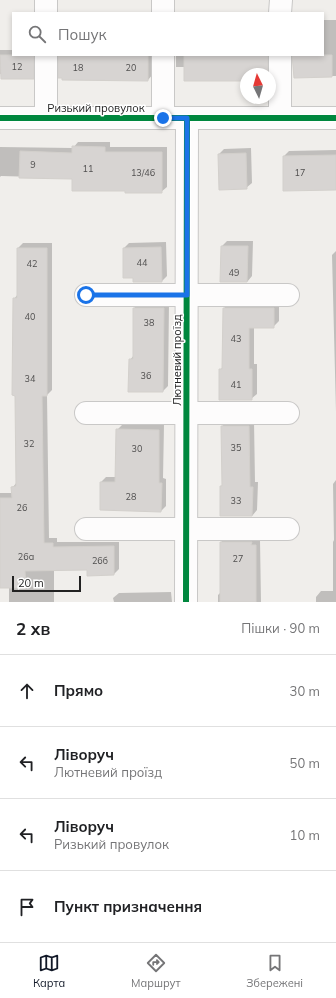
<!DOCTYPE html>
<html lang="uk">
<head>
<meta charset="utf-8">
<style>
	:root { --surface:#fff; --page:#f2f2f2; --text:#202124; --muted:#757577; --line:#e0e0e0; --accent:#111827 }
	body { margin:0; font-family:Mulish,sans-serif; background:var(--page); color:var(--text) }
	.compass { position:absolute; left:240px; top:68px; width:36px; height:36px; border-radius:50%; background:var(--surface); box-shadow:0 2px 6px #0003; rotate:355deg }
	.scale { position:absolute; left:12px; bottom:10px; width:69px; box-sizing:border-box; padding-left:4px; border:2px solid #222; border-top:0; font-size:11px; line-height:14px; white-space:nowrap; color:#222; -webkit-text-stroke:3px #fff; paint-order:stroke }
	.stop { position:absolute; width:12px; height:12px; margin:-9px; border:3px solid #1a73e8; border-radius:50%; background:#fff }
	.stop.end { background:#1a73e8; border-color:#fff; box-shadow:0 1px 4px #0008 }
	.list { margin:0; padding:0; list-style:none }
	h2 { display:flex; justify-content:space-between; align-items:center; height:52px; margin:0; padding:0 16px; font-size:17px }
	h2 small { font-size:13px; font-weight:400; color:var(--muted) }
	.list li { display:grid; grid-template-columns:26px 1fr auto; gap:12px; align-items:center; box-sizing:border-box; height:72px; padding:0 16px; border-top:1px solid var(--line) }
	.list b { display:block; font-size:15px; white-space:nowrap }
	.list p { margin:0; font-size:13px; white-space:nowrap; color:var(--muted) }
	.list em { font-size:13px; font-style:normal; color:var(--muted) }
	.icon { flex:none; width:22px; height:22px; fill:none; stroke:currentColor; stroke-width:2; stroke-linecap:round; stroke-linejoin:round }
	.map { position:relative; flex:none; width:336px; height:602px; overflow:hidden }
	.search { position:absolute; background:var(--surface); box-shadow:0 2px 6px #0003; left:12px; right:12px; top:12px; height:44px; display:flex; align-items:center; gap:10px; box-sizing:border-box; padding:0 14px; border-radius:0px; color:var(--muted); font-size:15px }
	.sheet { height:340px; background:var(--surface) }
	nav { display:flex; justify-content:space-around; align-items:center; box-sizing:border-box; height:56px; border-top:1px solid var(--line); background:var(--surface); font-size:11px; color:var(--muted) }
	nav a { display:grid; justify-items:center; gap:2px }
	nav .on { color:var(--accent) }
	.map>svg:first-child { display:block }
</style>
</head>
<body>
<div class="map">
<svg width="336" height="602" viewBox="0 0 336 602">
	<rect width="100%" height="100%" fill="#f0eeeb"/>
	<path fill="#0003" d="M323 20H336V76H294L293 55H323Z
		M0 50H13V55H38V72L33 78 0 74Z
		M61 55H156L153 74 148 80 63 77 60 56Z
		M176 55H272L270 74H246V80L185 67H176Z
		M78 142H110V147H167V187L161 192 126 190 73 178 1 176 0 177V147L73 148Z
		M251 148 252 183 246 188 219 154 224 149Z
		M336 150V190L284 156 289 151Z
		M227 241H253L252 276 247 282 222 246Z
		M166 242 167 276 161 282 124 248 129 243Z
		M23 243H52V390L47 395 49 538H57V542H119V569L114 574 88 569H54V602H9V587H0V493H13V487L17 482 14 299 18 294V248Z
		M336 251V412L332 255Z
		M139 303H169L168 386 163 391 130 360 134 355V308Z
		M229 303 279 304V321L273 327H254V364H257V394L251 399 220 370 223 367 224 308Z
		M228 421H254L255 482H258L257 510 252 516 221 486 223 485 222 426Z
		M122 425H164L163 478 166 479V506L161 511 101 482 106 477H116L117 430Z
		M336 480V602H316V597L321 591H333V542L334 540 333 484Z
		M226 537H256V540H260L261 602H218V595L221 592V542Z
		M171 592 172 602H114L113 598 119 593Z"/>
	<path fill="#d7d4d2" stroke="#d3d0cc" d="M0 55H34V79H1Z
		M148 55V81L62 80V78H58V56Z
		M184 55H268V74H246V81H184Z
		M292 55H332V77L294 78Z
		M72 146 105 147V152H162V193H125V191H72V179L19 178 20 151 72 153Z
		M246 153 247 189 219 190 218 154Z
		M336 155V190L283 191V156Z
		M221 246H248L247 282H220Z
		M161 247 162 282H133V278H123V248Z
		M17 248H47V396H42L44 543H53V547L114 546V575L87 576V570L25 571 26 588H0V498H12L11 487 16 486 15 396 12 395 13 298H17Z
		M133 308H164L163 392H128L129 359H133Z
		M223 308H274V328H249V369H252V400H219V369H222Z
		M221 426H249L250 487H253L252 516H220V486H222Z
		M116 429 159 430V483H162L161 512 100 510V482H115Z
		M220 542H252L251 545H256V602H220Z"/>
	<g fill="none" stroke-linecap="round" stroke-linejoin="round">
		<defs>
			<path id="minor" d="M46 13V0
				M163 13V0
				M280 13 281 0
				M46 55V118
				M280 55V118
				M0 118H336
				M163 118V55
				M86 295H288
				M86 413H288
				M86 529H288
				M186 602 187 118"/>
		</defs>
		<use href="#minor" stroke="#c9c8c7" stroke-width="24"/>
		<use href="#minor" stroke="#fdfcfc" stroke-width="22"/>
		<defs>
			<path id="cycleway" d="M0 118H336
				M186 602 187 118"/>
		</defs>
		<use href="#cycleway" stroke="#fff" stroke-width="8"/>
		<use href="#cycleway" stroke="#00873e" stroke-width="6"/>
	</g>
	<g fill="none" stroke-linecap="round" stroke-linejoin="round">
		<path stroke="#1a73e8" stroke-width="5" d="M86 295H187V118H163"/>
	</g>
	<g text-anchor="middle" stroke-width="3" stroke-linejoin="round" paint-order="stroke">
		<g font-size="9" fill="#4f4e4e">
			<text x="17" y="70">12</text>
			<text x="78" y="71">18</text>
			<text x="131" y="71">20</text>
			<text x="33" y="168">9</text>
			<text x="88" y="172">11</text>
			<text x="143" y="176">13/46</text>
			<text x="300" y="176">17</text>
			<text x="142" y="266">44</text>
			<text x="32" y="267">42</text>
			<text x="234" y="276">49</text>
			<text x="30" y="320">40</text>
			<text x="149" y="326">38</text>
			<text x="236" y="342">43</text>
			<text x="146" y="379">36</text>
			<text x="30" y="382">34</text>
			<text x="236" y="388">41</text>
			<text x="29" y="447">32</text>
			<text x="236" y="451">35</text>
			<text x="137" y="452">30</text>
			<text x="131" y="500">28</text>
			<text x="236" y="504">33</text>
			<text x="22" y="511">26</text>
			<text x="26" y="560">26а</text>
			<text x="238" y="562">27</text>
			<text x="100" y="564">26б</text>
		</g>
		<g font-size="11" fill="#222" stroke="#fff">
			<text x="96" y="112">Ризький провулок</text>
			<text transform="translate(177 360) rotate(-90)" y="4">Лютневий проїзд</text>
		</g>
	</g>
</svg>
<svg class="compass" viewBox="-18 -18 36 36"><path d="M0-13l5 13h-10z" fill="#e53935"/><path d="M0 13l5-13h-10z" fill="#757577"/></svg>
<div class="scale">20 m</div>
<div class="stop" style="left:86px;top:295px"></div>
<div class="stop end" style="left:163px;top:118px"></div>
<div class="search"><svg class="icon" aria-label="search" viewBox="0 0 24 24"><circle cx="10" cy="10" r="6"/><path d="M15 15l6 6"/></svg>Пошук</div>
</div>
<section class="sheet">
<h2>2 хв<small>Пішки · 90 m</small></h2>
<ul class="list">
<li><svg class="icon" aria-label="ahead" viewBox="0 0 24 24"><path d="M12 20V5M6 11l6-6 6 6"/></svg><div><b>Прямо</b></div><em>30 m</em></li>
<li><svg class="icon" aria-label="left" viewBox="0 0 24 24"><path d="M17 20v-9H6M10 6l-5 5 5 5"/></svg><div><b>Ліворуч</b><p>Лютневий проїзд</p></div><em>50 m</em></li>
<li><svg class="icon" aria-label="left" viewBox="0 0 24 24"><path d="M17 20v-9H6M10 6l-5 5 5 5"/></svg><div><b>Ліворуч</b><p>Ризький провулок</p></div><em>10 m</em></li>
<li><svg class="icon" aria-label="arrive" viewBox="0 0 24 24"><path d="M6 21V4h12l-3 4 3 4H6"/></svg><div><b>Пункт призначення</b></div></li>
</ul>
</section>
<nav>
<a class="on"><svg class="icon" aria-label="map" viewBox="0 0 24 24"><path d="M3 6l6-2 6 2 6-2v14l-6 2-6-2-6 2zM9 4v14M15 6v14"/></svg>Карта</a>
<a><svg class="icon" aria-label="directions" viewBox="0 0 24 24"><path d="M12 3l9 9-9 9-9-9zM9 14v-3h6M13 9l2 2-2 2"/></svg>Маршрут</a>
<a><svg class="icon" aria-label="saved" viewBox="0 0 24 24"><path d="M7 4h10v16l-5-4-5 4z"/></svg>Збережені</a>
</nav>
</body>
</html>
